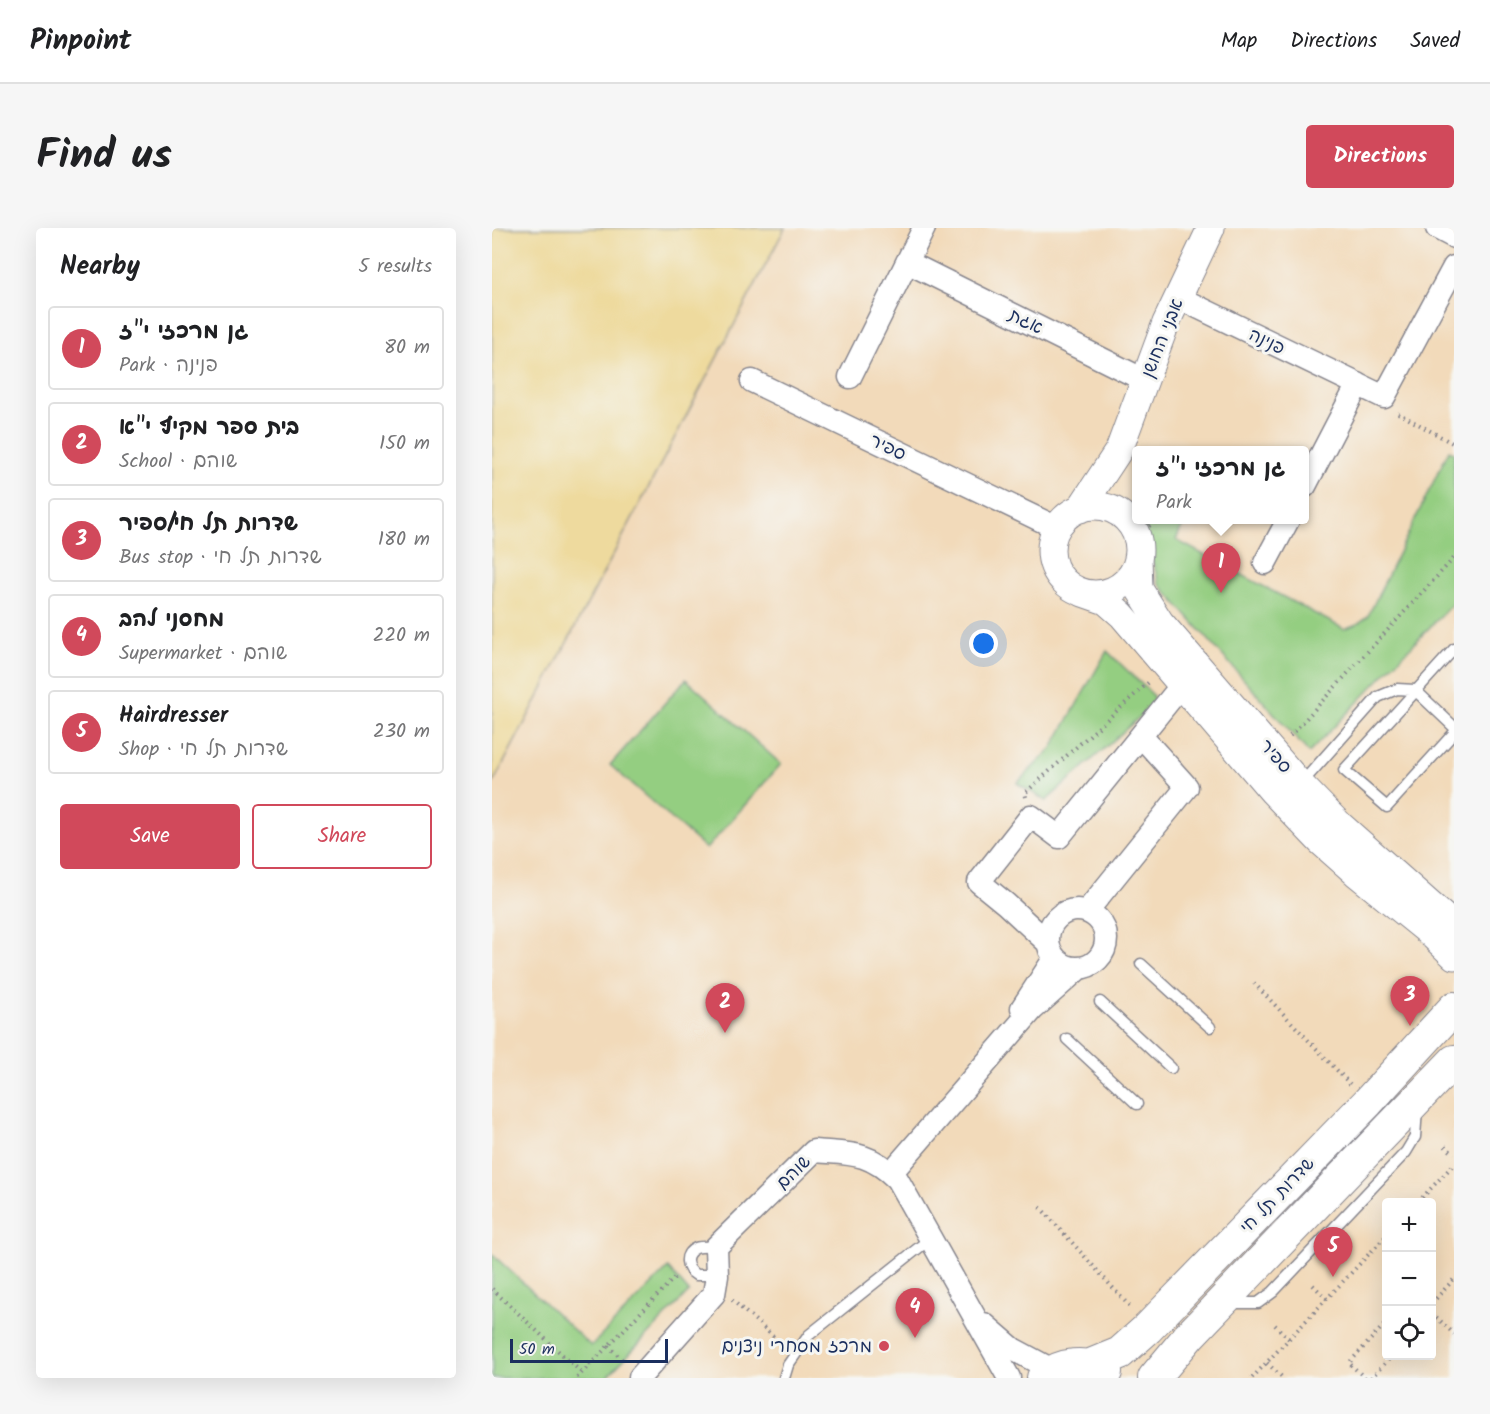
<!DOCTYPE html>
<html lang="en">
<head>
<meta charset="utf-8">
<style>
	:root { --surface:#fff; --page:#f6f6f6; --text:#202124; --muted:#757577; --line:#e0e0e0; --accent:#d1495b }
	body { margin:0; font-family:Kalam,"Playpen Sans Hebrew",sans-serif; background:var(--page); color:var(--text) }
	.controls { position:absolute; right:18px; bottom:18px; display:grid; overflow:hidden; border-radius:6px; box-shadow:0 6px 24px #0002 }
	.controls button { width:54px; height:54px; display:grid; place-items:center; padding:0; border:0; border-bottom:2px solid var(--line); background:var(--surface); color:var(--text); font:30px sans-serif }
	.scale { position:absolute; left:18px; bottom:15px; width:158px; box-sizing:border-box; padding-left:6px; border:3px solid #1b2f5e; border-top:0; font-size:16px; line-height:21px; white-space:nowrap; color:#1b2f5e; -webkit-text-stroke:4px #f6f6f2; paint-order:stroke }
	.you { position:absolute; left:492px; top:416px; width:21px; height:21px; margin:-15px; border:4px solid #fff; border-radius:50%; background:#1a73e8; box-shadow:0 0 0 9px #1a73e833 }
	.badge { display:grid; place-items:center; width:39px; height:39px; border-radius:50%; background:var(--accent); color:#fff; font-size:20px; font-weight:700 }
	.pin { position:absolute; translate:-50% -50px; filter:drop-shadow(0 2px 3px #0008) }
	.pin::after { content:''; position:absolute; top:32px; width:21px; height:18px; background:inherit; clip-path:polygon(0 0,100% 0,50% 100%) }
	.popup { position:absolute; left:640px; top:218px; width:177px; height:78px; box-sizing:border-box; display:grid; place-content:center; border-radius:6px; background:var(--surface); filter:drop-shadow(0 2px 4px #0005); font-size:20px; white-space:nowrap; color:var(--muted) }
	.popup b { font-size:22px; color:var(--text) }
	.popup::after { content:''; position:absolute; left:50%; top:100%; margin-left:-12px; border:12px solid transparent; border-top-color:var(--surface) }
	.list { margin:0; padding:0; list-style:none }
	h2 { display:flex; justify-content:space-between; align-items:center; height:78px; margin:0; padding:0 24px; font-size:26px }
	h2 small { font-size:20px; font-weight:400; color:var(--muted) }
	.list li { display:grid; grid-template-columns:39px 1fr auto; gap:18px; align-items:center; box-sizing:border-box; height:84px; margin:0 12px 12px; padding:0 12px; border:2px solid var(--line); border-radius:6px }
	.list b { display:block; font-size:22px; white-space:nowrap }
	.list p { margin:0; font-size:20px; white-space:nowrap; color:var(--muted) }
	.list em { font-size:20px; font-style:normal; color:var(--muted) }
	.actions { display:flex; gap:12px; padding:18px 24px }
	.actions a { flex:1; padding:14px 0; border:2px solid var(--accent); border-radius:6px; text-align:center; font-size:21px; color:var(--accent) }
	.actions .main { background:var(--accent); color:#fff }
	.icon { flex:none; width:33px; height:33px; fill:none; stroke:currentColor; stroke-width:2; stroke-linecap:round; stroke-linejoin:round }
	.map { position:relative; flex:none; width:962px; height:1150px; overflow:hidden; border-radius:6px }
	header { display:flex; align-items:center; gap:36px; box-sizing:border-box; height:84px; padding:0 30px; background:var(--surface); border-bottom:2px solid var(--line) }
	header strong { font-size:28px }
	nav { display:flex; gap:33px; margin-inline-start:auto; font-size:21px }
	.intro { display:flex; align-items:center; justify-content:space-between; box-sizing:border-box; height:144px; padding:0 36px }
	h1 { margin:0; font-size:42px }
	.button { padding:15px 27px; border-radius:6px; background:var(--accent); color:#fff; font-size:21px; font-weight:700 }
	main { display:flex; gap:36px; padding:0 36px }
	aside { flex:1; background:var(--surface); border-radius:6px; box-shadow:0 6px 24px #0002 }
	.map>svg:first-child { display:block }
</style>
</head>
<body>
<header>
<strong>Pinpoint</strong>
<nav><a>Map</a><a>Directions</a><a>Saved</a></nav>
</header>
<div class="intro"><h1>Find us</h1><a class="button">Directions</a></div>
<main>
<aside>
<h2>Nearby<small>5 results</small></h2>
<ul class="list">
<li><span class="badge">1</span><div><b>גן מרכזי י&quot;ז</b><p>Park · פנינה</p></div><em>80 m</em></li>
<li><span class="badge">2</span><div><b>בית ספר מקיף י&quot;א</b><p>School · שוהם</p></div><em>150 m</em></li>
<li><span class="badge">3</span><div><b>שדרות תל חי/ספיר</b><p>Bus stop · שדרות תל חי</p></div><em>180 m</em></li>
<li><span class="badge">4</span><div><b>מחסני להב</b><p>Supermarket · שוהם</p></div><em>220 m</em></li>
<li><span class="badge">5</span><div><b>Hairdresser</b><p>Shop · שדרות תל חי</p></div><em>230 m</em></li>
</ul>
<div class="actions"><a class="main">Save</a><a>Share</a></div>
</aside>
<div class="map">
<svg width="962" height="1150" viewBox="0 0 962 1150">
	<rect width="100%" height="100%" fill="#f6f6f2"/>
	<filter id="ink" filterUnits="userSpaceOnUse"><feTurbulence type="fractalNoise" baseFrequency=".0167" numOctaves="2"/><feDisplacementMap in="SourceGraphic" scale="12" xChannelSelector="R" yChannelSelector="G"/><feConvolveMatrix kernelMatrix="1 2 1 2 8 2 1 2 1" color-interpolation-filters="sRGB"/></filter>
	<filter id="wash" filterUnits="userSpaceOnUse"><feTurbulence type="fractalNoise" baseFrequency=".008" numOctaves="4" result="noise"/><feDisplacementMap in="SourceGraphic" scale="24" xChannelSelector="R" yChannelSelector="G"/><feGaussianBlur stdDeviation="1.35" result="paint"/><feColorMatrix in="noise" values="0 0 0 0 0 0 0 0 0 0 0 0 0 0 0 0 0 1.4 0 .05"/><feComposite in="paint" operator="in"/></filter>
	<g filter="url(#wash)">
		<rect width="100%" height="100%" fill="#f2daba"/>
		<path fill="#94ce81" stroke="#587e70" stroke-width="1.5" d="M957 222 962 225V374L817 525 667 356 649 292H693L684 312 852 401 865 396 876 388Z
			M615 423 661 467V477L554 573 525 555 560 520Z
			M194 451 289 536 214 621 118 537Z
			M0 1026 99 1118 176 1040 197 1064 114 1150H0Z"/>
		<path fill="#eeda9e" stroke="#84847e" stroke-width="1.5" d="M0 0H293L0 557Z"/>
	</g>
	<g filter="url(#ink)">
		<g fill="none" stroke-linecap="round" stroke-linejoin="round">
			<defs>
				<path id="service" d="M962 421 852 542 895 579 962 505
					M808 557 886 469 905 461 923 462 962 499
					M649 736 718 799
					M608 774 679 840
					M575 811 645 876
					M224 1019C218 1019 210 1018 204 1020 190 1026 194 1041 204 1047H216L225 1041
					M737 1075H766L781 1064 914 924 923 909 925 881
					M292 1150 296 1137 317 1107 439 1010"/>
				<path id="minor" d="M945 0 962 9
					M415 34 652 152
					M685 69 892 169 962 39
					M358 149 432 0
					M260 153 565 300
					M813 258 866 156
					M773 335 796 292
					M556 711a29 29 0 1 1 58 0a29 29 0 1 1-58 0Z
					M595 683 695 559 649 508
					M555 714 514 676 487 654 539 588 567 609 689 458
					M530 780 562 731
					M399 945 540 782 586 741
					M492 1096 521 1121 562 1143
					M148 1149 222 1066 225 1048 224 1019 322 923C359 926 376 923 405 951L517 1150"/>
				<path id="tertiary" d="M559 322a44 44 0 1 1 88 0a44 44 0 1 1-88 0Z
					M588 281 627 222 674 95 719 0
					M646 330 647 361 668 394 808 556 847 596 962 698
					M591 365 614 373 630 387 781 564 829 614 864 645 938 705 962 728"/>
				<path id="secondary" d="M596 1138 628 1125 656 1100 876 874 962 780
					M551 1150C569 1135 593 1133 614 1144
					M662 1150 697 1108 962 833"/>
			</defs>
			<use href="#service" stroke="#86848c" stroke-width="13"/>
			<use href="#minor" stroke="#86848c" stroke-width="25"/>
			<use href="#tertiary" stroke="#86848c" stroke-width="29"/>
			<use href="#secondary" stroke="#86848c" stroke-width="34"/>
			<path stroke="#86848c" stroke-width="4" stroke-dasharray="1.5 4.5" stroke-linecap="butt" d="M906 185 962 216
				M657 298 666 292
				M798 508 962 330
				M534 569 533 565 658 453
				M762 755 858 856
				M953 918 962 926
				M926 974 962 936
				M548 979 640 1081
				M821 1057 835 1071
				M0 1061 90 1145
				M240 1072 291 1117
				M940 1075 962 1051
				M940 1085 962 1106
				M783 1097 797 1111
				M116 1118 133 1134
				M775 1135 791 1150
				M85 1150 185 1047
				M760 1150 894 1008
				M873 1150 857 1135 894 1095
				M879 1150 900 1128"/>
			<use href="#service" stroke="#fff" stroke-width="10"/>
			<use href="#minor" stroke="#fff" stroke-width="22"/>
			<use href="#tertiary" stroke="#fff" stroke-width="27"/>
			<use href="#secondary" stroke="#fff" stroke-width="32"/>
		</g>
	</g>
	<circle fill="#d1495b" stroke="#f6f6f2" stroke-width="2" cx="392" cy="1118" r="6"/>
	<g text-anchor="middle" stroke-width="6" stroke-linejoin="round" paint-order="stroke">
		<g font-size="18" fill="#1b2f5e" stroke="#f6f6f2">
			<text transform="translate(534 93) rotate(26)" y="6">אגת</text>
			<text transform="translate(670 110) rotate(-68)" y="6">אבני החושן</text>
			<text transform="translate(775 113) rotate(26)" y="6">פנינה</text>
			<text transform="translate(396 219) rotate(26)" y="6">ספיר</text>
			<text transform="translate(784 528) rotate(49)" y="6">ספיר</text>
			<text transform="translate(301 944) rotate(-44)" y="6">שוהם</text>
			<text transform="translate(785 967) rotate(-46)" y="6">שדרות תל חי</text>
		</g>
		<g font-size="18" fill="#1b2f5e" stroke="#f6f6f2" text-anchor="end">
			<text x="380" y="1124">מרכז מסחרי ניצנים</text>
		</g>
	</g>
</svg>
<div class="controls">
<button>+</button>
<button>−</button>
<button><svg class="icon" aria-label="locate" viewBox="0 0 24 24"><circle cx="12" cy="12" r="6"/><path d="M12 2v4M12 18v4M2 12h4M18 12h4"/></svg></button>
</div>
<div class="scale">50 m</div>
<div class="you"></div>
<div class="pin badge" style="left:729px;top:365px">1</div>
<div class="popup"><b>גן מרכזי י&quot;ז</b>Park</div>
<div class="pin badge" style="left:233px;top:805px">2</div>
<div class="pin badge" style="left:918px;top:798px">3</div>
<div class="pin badge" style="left:423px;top:1110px">4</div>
<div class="pin badge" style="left:841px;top:1049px">5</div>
</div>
</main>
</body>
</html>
